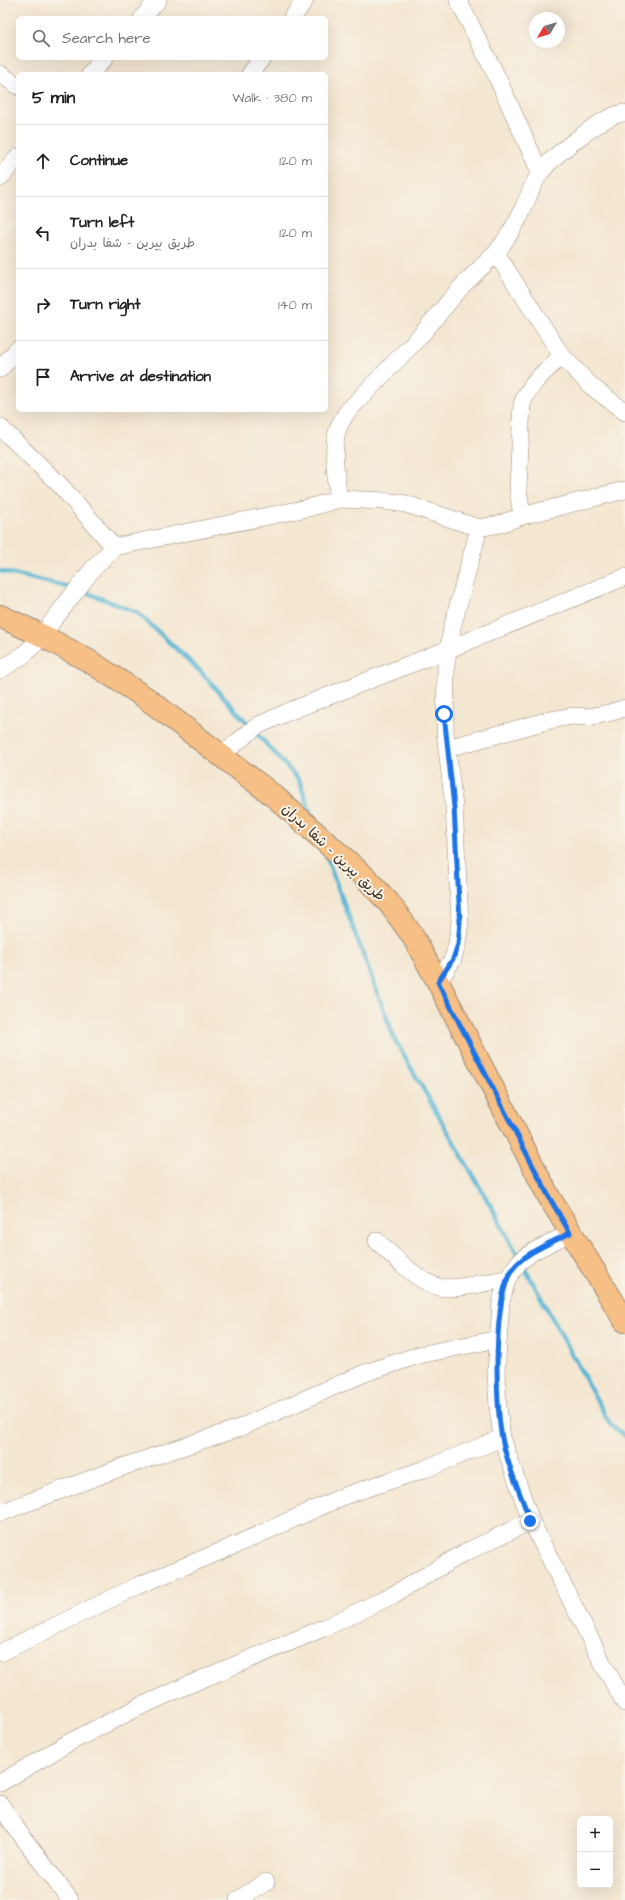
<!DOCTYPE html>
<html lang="en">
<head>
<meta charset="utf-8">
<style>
	:root { --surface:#fff; --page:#f2f2f2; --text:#202124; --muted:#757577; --line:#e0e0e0 }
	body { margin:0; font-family:"Architects Daughter","Playpen Sans Arabic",sans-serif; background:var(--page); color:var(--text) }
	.controls { position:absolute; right:12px; bottom:12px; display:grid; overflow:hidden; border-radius:6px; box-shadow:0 4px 16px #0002 }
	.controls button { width:36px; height:36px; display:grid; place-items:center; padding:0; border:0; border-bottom:1px solid var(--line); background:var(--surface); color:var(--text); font:20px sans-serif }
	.compass { position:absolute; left:529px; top:12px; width:36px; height:36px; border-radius:50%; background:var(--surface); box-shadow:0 4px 16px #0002; rotate:232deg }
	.stop { position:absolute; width:12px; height:12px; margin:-9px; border:3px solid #1a73e8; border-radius:50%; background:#fff }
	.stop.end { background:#1a73e8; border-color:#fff; box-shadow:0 1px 4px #0008 }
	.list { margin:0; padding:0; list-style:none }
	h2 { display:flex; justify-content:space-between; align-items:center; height:52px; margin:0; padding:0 16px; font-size:17px }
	h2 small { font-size:13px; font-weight:400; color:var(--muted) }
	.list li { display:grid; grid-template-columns:26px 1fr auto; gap:12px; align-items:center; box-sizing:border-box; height:72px; padding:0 16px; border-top:1px solid var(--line) }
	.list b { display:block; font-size:15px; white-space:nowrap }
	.list p { margin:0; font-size:13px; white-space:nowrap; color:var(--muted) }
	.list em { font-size:13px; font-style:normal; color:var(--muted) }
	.icon { flex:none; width:22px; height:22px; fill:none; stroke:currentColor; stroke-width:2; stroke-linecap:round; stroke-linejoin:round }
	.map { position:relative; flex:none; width:625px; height:1900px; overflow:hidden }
	.search { position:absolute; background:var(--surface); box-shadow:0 4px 16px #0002; left:16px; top:16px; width:312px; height:44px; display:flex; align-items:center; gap:10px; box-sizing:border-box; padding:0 14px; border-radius:6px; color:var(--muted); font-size:15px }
	.panel { position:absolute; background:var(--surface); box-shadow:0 4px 16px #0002; left:16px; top:72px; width:312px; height:340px; border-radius:6px }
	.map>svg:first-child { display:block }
</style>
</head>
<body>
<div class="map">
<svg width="625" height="1900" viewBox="0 0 625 1900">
	<rect width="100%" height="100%" fill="#f7f3e8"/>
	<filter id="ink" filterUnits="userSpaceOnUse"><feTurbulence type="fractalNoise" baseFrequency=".025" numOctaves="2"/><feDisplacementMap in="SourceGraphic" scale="8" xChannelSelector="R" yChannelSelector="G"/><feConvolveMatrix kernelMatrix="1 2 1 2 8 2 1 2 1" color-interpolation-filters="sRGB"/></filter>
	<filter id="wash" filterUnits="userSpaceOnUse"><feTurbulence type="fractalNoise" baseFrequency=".012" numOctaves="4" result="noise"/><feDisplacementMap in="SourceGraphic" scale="16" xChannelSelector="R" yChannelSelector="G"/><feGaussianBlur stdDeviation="0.9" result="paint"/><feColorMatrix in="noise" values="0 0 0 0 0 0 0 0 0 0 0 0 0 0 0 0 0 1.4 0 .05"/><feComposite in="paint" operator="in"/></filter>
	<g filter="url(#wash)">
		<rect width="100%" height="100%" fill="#f4e7d2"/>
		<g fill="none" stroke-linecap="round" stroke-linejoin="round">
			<path stroke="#56b6d4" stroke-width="4.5" d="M0 571 73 588
				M80 590 138 613 201 672 299 780 313 820
				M325 853 395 1040 493 1210 610 1424 625 1436"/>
		</g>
	</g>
	<g filter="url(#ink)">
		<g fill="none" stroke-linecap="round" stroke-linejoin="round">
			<defs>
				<path id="minor" d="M458 0 496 75 540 172
					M142 18 158 0
					M292 18 305 0
					M0 74 18 86
					M90 74 105 58
					M250 74 262 58
					M625 113C606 113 553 156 541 172 532 183 528 199 522 211 515 226 506 240 496 253L562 356 591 386 625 412
					M0 178 18 157
					M0 369 18 349
					M0 427 60 485 114 547
					M339 499C336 479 332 452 337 432 339 425 343 419 347 412L421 335 462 286 496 253
					M522 516 518 489 522 404C529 384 546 370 562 356
					M0 670 22 656 35 644 92 570 114 547 308 508 339 499 385 501 406 504 479 528 500 524 522 516 625 490
					M448 748 550 720 573 716 588 717 609 713 625 708
					M221 755 257 726 290 711 449 649 625 577
					M438 982 453 959 457 944 460 922 454 807 445 732 446 664 452 628 479 528
					M570 1233 534 1251 519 1262 507 1279 501 1302 496 1373 498 1407 502 1438 531 1521 604 1666 625 1703
					M377 1241C393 1256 418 1282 439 1287 455 1291 490 1281 507 1279
					M0 1513 125 1466 239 1428 365 1373 419 1355 498 1339
					M0 1653 137 1586 231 1547 344 1496 425 1469 502 1438
					M0 1783 70 1742 139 1707 181 1688 326 1627 391 1596 464 1553 531 1521
					M0 1804 13 1824 70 1900
					M238 1900 266 1882"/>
				<path id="primary" d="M0 616 41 635 89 661 146 698 274 796 365 877 389 903 412 935 438 982 549 1197 625 1321"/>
			</defs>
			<use href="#minor" stroke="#988878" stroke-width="18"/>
			<use href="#primary" stroke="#988878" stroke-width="24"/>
			<use href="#minor" stroke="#fff" stroke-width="17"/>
			<use href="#primary" stroke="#f5bf86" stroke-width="22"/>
		</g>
	</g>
	<g fill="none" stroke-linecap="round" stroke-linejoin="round" filter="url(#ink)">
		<path stroke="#1a73e8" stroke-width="5" d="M444 714 454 807 460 922 458 944 453 959 438 982 549 1197 570 1233C551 1243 525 1252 512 1270 493 1298 495 1403 502 1438 507 1466 521 1494 530 1521"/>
	</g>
	<g text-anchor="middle" stroke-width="4" stroke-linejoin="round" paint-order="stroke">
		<g font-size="14" fill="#3b2a1e" stroke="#f7f3e8">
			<text transform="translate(334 852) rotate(43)" y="5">طريق بيرين - شفا بدران</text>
		</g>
	</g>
</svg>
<div class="controls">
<button>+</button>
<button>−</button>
</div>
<svg class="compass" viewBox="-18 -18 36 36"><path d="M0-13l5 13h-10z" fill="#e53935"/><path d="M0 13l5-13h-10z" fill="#757577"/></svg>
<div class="stop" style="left:444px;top:714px"></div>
<div class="stop end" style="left:530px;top:1521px"></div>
<div class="search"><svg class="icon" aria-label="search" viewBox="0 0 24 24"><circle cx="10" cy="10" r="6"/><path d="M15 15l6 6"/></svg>Search here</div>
<section class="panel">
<h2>5 min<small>Walk · 380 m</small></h2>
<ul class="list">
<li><svg class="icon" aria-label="ahead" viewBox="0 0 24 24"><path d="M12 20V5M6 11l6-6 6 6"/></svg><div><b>Continue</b></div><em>120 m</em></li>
<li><svg class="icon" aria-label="left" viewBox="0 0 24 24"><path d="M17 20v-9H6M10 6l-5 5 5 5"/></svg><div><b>Turn left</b><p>طريق بيرين - شفا بدران</p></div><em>120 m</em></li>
<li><svg class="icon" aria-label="right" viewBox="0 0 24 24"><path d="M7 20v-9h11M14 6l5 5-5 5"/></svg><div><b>Turn right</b></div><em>140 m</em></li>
<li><svg class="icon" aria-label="arrive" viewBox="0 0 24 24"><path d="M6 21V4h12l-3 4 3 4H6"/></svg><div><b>Arrive at destination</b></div></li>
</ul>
</section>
</div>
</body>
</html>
